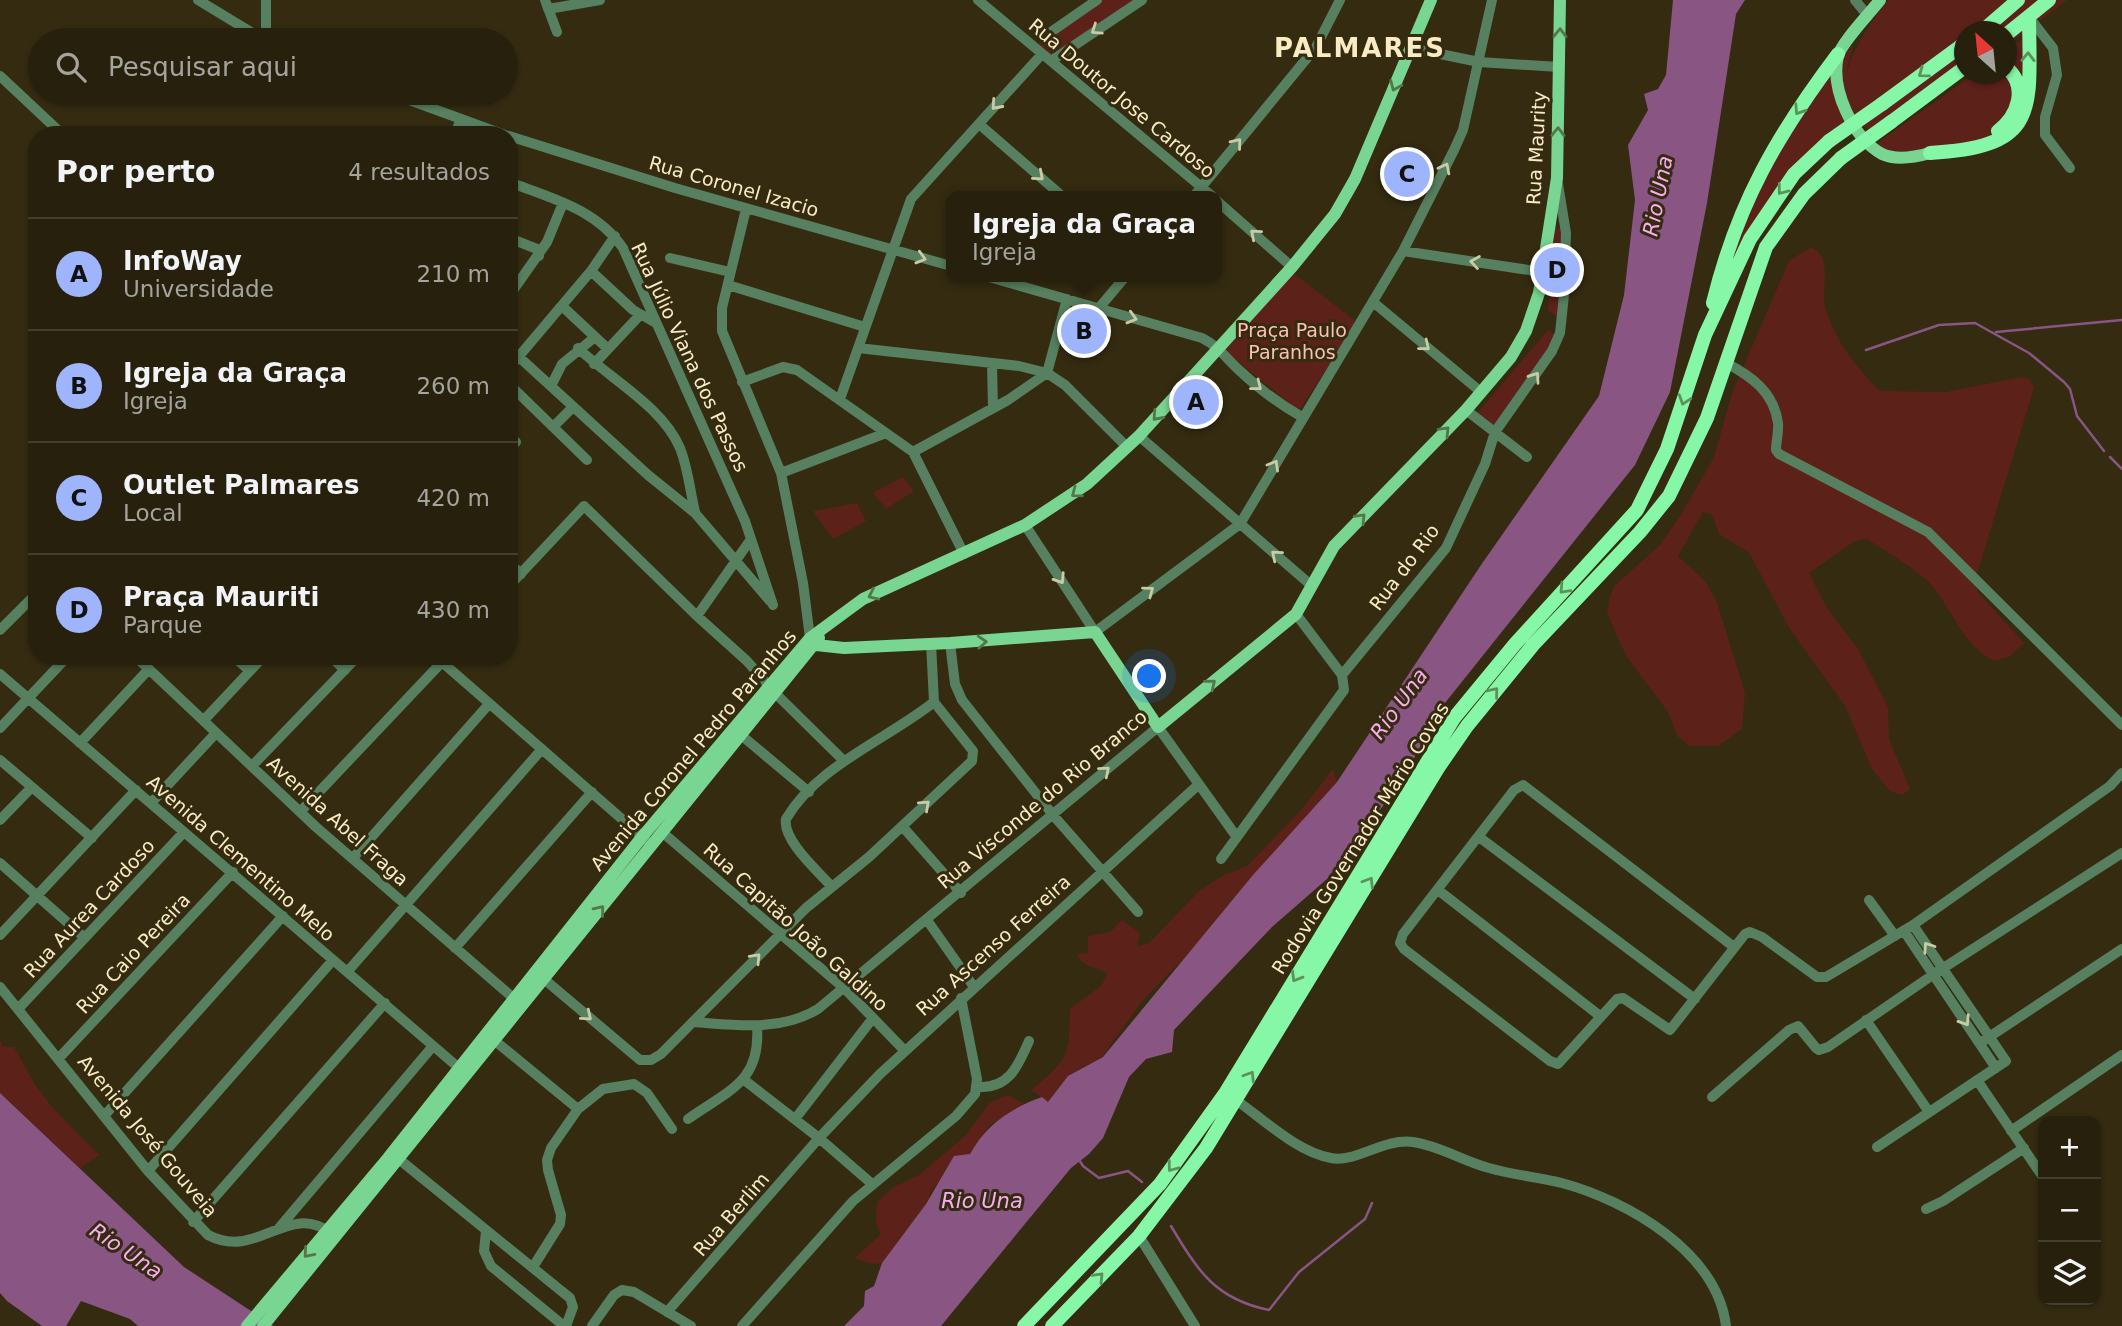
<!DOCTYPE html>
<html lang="pt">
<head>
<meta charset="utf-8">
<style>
	:root { --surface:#27200d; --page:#332d1b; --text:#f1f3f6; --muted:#a4a39d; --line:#433e2e; --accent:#9eb4fd }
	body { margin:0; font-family:"DejaVu Sans",sans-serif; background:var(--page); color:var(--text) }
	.controls { position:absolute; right:21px; bottom:21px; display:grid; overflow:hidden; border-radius:14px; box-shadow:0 2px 5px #0004 }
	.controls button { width:63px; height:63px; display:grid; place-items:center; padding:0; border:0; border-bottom:2px solid var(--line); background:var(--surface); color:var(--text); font:35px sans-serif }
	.compass { position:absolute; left:1954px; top:21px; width:63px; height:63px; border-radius:50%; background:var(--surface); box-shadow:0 2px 5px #0004; rotate:333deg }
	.you { position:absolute; left:1150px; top:677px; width:24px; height:24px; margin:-18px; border:5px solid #fff; border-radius:50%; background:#1a73e8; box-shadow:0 0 0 10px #1a73e833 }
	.badge { display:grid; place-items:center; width:46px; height:46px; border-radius:50%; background:var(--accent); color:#111; font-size:23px; font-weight:700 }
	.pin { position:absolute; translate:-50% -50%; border:4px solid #fff; box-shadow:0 2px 7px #0006 }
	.popup { position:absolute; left:946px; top:191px; width:276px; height:91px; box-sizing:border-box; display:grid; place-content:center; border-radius:14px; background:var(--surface); filter:drop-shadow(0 2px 5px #0005); font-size:23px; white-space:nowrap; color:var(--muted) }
	.popup b { font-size:26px; color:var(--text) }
	.popup::after { content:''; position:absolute; left:50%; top:100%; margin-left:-14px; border:14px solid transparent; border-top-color:var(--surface) }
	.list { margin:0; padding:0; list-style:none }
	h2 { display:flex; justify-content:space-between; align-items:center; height:91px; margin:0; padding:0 28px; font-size:30px }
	h2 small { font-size:23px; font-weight:400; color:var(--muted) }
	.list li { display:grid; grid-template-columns:46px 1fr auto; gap:21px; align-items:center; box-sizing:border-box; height:112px; padding:0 28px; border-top:2px solid var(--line) }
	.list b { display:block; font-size:26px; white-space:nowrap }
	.list p { margin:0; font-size:23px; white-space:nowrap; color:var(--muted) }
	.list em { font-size:23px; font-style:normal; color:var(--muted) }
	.icon { flex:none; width:38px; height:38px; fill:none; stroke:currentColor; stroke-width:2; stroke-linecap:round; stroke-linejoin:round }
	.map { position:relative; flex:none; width:2122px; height:1326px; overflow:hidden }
	.search { position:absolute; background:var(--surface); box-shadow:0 2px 5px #0004; left:28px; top:28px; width:490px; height:77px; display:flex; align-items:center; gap:18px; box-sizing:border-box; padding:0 24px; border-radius:38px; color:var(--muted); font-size:26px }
	.panel { position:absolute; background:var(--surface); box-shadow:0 2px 5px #0004; left:28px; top:126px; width:490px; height:539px; border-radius:28px }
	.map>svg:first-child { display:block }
</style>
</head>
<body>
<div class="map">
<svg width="2122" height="1326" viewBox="0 0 2122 1326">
	<rect width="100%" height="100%" fill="#342b11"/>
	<path fill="#5c2118" d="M1102 0H1136L1051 57 1038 44Z
		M1888 0H2018L1978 31 1965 32 1964 42 1857 120C1824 84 1866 29 1888 0Z
		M2024 0H2067L2007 46V32H1985Z
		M2039 27 2025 75 2007 64V50Z
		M1854 44C1843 78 1843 88 1855 121L1792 175 1719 305 1757 174 1835 65Z
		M1964 46 1965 74H1968L1876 139 1861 122Z
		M2014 69 2024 76 2032 91V111L2025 128 2004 141 1886 155 1877 143 1974 74H2007Z
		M1553 227 1564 229 1560 319 1548 311Z
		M1811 247C1835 259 1819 288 1826 310 1836 342 1857 368 1880 391L1946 392 2021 377 2029 379 2034 388 1977 574V591L2024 643 2009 657 1994 661C1962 644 1955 614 1933 587 1919 570 1886 552 1867 539L1855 541 1809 573 1827 608 1858 649 1888 707 1889 739 1910 789 1902 795 1890 791 1872 769 1845 706 1790 629 1749 553 1719 534 1712 515 1703 512 1678 556 1706 582 1717 602 1745 693 1742 729 1718 746H1690L1677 736 1668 712 1626 656 1607 613 1609 600 1614 586 1660 545 1682 513 1714 457 1732 393 1789 261Z
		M1293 273 1357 322 1299 411 1225 351Z
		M1548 330 1560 338 1496 429 1477 416 1479 411Z
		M903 477 914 491 886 509 873 493Z
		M857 503 866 521 833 539 813 511Z
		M1333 769 1337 782 1185 957 1143 1000 1102 1057 1068 1076 1048 1102 1031 1090C1069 1059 1069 1057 1070 1009L1102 985 1107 973 1083 963 1076 954 1088 953V936L1110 932 1122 920 1140 933 1137 947 1149 943 1198 892 1224 875 1247 866 1302 809Z
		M0 1040 3 1047H14L36 1086 53 1108 99 1155 80 1168 0 1093Z
		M1008 1095 1024 1104 989 1126 970 1154 933 1188 926 1204 882 1263 872 1264 855 1258 881 1234 876 1223 877 1202 892 1188 919 1175 951 1148 967 1134 989 1103Z"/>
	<path fill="#895583" d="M1673 0H1745L1736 14 1707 203 1670 392 1635 465 1445 703 1399 785 1327 879 1272 927 1174 1030 1172 1052 1146 1059 1129 1077 1103 1138 1089 1154 1071 1168 941 1326H844L864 1306 865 1291 874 1286 882 1263 926 1204 954 1156 970 1154C986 1125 1011 1108 1042 1097L1048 1102 1068 1076 1103 1057 1253 875 1337 782 1481 565 1599 396 1624 295 1635 200 1628 145 1648 110 1644 94 1658 89 1666 75Z
		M0 1093 184 1267 274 1326H138L130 1319 81 1301 66 1326H42L7 1301 0 1293Z"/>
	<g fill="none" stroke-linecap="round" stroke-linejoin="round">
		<path stroke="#895583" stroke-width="2.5" d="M1996 332 2122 320
			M1866 350 1939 325 1975 323 2029 353 2064 382 2070 389 2077 416 2104 451
			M2110 457 2122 469
			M1078 1158 1083 1166 1099 1178 1128 1171 1142 1182
			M1171 1226C1198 1271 1215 1299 1269 1310L1299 1272 1365 1219 1372 1203"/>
		<path stroke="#568060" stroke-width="10" d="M198 0 264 40
			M545 0 557 32
			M978 0 1212 196
			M1855 0 1868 16
			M548 9 600 0
			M2029 17 2053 48 2057 75 2045 117V135L2070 168
			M1048 34 1097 0
			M266 40V0
			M1411 48 1479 62 1559 67
			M1051 61 1142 0
			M0 76 63 135
			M390 93 505 135
			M979 124 1062 196
			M455 135 460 121
			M509 136 675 188 951 266
			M509 182C551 198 596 209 623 248L745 521 773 605
			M1194 196 1316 47 1340 0
			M1217 201 1292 267
			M746 209 722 308V331L781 473 803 583 810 638
			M509 238 537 249 539 256
			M1403 251 1542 272
			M670 258 730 272
			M591 271 633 310 656 323
			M989 277 1202 338C1218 346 1226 358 1239 370 1258 388 1279 404 1302 417
			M728 285 865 327
			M509 296 547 242 563 203
			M1373 302 1481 392
			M562 306 608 349
			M1099 308 1125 277
			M578 348C610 379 662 406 680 448 688 468 690 491 695 512
			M858 348 1019 366 1047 373 1065 385 1127 447
			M519 357 648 475 695 513 770 601
			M1726 363C1751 376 1774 392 1778 423 1779 432 1776 441 1776 450L1779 454 1928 532 2122 725
			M594 364 640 315
			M992 364 993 408
			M509 368 591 271 615 236
			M1047 373 1067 299
			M742 382 783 367 797 370 913 452 964 554
			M509 384 587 460
			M551 386 562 364 595 337
			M840 399 911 199 1042 54
			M1466 410 1527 457
			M553 427 572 408
			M509 436 516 442 509 449
			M1139 436 1312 586
			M913 452 1008 400 1047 373
			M781 473 886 433
			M1025 525 1095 632 1240 524 1403 251 1454 150 1463 130 1492 0
			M509 563 521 574
			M509 586 584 506 697 616 747 661 775 693 843 760
			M697 616 751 539
			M0 630 37 593
			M950 643 955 684 962 700 1053 815 1138 912
			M135 656 316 827 519 1003
			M233 656 250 671
			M330 656 345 670
			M435 656 646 840
			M0 674 459 1068
			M1342 675 1446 548 1485 464 1495 432 1552 351 1560 333 1564 295 1566 233 1558 184
			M204 720 264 656
			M0 728 68 656
			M735 730 809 792
			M80 743 149 669
			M0 760 92 838
			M252 766 358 656
			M151 803 216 733
			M300 812 442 662
			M0 820 32 787
			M902 826 961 893
			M662 832 845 989 904 1050
			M1479 837 1695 999
			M353 858 489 704
			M1221 859 1344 690 1342 675 1296 614
			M0 863 85 938
			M832 887C819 872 782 840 786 819 817 766 886 740 934 702
			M1438 890 1600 1016
			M1869 900 1895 936
			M927 920 974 987
			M1904 931 1996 1068
			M0 935 136 790
			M1734 947 1523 785 1514 790 1403 934 1400 943 1404 949 1550 1061 1558 1064 1617 999 1623 998 1670 1030 1745 934 1750 932 1762 937 1817 977H1826L1913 925 2110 786 2122 773
			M455 948 592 792
			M348 971 542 749
			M538 974 640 1060H651L661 1054 806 908 869 857 972 761 973 751 934 702 931 643
			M0 987 148 1171 208 1235C257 1261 288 1201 331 1233
			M18 1009 184 832
			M1866 1020 1929 1112
			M694 1022C736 1025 780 1032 818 1009L1158 727 1236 836
			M489 1036 578 1109
			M1980 1043 2122 949
			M59 1058 233 872
			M743 1079 819 1138 871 1183
			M1977 1080 2043 1177
			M978 1087C1009 1089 1018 1066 1029 1041
			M1712 1097 1789 1030 1798 1026 1816 1048 1819 1050 1828 1047 1934 974 2122 853
			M1236 1100C1263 1119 1297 1152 1331 1158 1356 1163 1383 1138 1413 1142 1440 1146 1463 1161 1489 1168 1513 1175 1538 1177 1562 1183 1628 1201 1717 1252 1726 1326
			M104 1116 283 916
			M688 1119C729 1090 761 1082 757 1026
			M795 1119 873 1018
			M2011 1131 2122 1055
			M1877 1147 2006 1061 1913 925
			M395 1156 570 1298 573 1307 566 1326
			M148 1171 333 960
			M1926 1209 1943 1201 2024 1148
			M193 1222 385 1003
			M279 1228 433 1046
			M486 1231 484 1251 491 1266 564 1326
			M1139 1236 1195 1326
			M533 1267 560 1224 561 1215 548 1170 547 1160 551 1148 578 1109 603 1089 634 1084 647 1093 672 1129
			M667 1312 819 1138 880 1074 1198 785
			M592 1326 614 1295 622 1290 634 1292 691 1326
			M742 1326 853 1201 956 1116 975 1094 977 1079 961 998"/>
		<path stroke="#79d592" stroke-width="12" d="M1880 0C1870 13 1841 43 1838 56 1830 89 1853 138 1882 154 1897 161 1916 157 1930 153
			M816 645 844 648 950 643 1095 632 1158 727 1296 614 1334 546 1466 410 1511 357 1526 331 1539 293 1557 178 1560 0
			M247 1326 388 1158 642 837 810 638 863 599 1025 525 1087 484 1139 436 1292 267 1335 214 1355 179 1431 0
			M263 1326 819 638"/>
		<path stroke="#86f7a6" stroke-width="14" d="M1981 32 2018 0
			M2007 34 2049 0
			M1882 104 1965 43
			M1891 122 1965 67
			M1998 131C2018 116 2028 87 2007 68
			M1930 153C2040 147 2030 111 2029 17
			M1713 303C1737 204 1777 135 1838 54
			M1024 1326 1160 1184 1226 1092 1454 718 1515 644 1637 510 1667 449 1705 335 1750 239 1794 174 1829 141
			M1052 1326 1139 1236 1206 1148 1438 768 1467 726 1533 645 1640 532 1669 496 1707 418 1766 247 1804 194 1841 158"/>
		<path stroke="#86f7a6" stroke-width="14" d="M1829 141 1882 104
			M1841 158 1891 122"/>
	</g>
	<defs><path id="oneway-chevron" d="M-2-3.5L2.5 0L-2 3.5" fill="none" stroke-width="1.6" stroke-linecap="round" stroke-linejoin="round" transform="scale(1.75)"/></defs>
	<g stroke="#c8cba6">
		<use href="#oneway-chevron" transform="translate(1096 30) rotate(146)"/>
		<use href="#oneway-chevron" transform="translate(996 105) rotate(132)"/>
		<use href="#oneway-chevron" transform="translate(1237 143) rotate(-51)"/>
		<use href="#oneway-chevron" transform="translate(1445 168) rotate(-63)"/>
		<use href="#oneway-chevron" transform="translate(1039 176) rotate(41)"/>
		<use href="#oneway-chevron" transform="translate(1255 234) rotate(-139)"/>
		<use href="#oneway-chevron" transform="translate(921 258) rotate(16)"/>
		<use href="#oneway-chevron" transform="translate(1475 262) rotate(-171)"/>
		<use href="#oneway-chevron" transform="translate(1132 318) rotate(16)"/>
		<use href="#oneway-chevron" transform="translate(1425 346) rotate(39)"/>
		<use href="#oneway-chevron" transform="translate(1535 377) rotate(-55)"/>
		<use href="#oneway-chevron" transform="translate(1257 386) rotate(38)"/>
		<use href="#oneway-chevron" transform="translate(1274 465) rotate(-60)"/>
		<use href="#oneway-chevron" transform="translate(1276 555) rotate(-140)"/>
		<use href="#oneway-chevron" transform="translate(1060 579) rotate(57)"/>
		<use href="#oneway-chevron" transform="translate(1149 591) rotate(-37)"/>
		<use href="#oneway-chevron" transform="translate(1105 771) rotate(-40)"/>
		<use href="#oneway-chevron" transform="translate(925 805) rotate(-42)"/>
		<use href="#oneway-chevron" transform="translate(1928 947) rotate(-124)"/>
		<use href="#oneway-chevron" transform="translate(756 958) rotate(-46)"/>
		<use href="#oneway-chevron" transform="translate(587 1016) rotate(40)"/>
		<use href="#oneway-chevron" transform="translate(1965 1021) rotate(57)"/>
	</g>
	<g stroke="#53774b">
		<use href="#oneway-chevron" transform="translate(1560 33) rotate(-89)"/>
		<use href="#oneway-chevron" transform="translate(1395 86) rotate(113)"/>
		<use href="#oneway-chevron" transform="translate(1558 132) rotate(-89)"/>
		<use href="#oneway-chevron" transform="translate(1157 416) rotate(132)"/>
		<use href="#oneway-chevron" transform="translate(1445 431) rotate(-46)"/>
		<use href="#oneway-chevron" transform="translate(1076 493) rotate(143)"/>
		<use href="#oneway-chevron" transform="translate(1361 518) rotate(-46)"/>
		<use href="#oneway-chevron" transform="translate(873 595) rotate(155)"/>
		<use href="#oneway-chevron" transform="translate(982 642) rotate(-3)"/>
		<use href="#oneway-chevron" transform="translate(1211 684) rotate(-39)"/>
		<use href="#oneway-chevron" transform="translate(600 910) rotate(-51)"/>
		<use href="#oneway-chevron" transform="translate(308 1253) rotate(131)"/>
	</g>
	<g stroke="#5d915c">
		<use href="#oneway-chevron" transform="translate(2028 57) rotate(-89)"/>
		<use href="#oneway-chevron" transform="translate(1923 73) rotate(144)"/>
		<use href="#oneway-chevron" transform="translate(1799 110) rotate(123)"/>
		<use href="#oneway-chevron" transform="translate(1782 190) rotate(127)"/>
		<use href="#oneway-chevron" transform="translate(1684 400) rotate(108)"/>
		<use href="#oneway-chevron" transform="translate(1564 589) rotate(133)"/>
		<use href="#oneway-chevron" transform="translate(1494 692) rotate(-51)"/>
		<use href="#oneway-chevron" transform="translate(1369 882) rotate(-58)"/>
		<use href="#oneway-chevron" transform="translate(1296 977) rotate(121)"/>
		<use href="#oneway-chevron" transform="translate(1250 1076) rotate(-58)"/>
		<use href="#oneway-chevron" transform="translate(1172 1167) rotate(127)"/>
		<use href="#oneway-chevron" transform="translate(1099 1277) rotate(-46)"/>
	</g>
	<g text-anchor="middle" stroke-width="6" stroke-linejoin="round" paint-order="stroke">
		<g font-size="19" fill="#f9ebc4" stroke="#342b11">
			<text transform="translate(1122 98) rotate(40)" y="7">Rua Doutor Jose Cardoso</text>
			<text transform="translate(1536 148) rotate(-87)" y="7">Rua Maurity</text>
			<text transform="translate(734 186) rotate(16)" y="7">Rua Coronel Izacio</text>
			<text transform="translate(690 357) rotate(65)" y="7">Rua Júlio Viana dos Passos</text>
			<text transform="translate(1404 567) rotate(-53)" y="7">Rua do Rio</text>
			<text transform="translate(693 750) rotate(-50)" y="7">Avenida Coronel Pedro Paranhos</text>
			<text transform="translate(1042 799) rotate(-40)" y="7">Rua Visconde do Rio Branco</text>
			<text transform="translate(338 821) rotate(42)" y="7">Avenida Abel Fraga</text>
			<text transform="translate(1360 838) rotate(-58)" y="7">Rodovia Governador Mário Covas</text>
			<text transform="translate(241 858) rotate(41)" y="7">Avenida Clementino Melo</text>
			<text transform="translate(89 908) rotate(-47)" y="7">Rua Aurea Cardoso</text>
			<text transform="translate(796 927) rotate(42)" y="7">Rua Capitão João Galdino</text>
			<text transform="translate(993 945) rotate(-42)" y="7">Rua Ascenso Ferreira</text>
			<text transform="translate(133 953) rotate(-47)" y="7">Rua Caio Pereira</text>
			<text transform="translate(148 1136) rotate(50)" y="7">Avenida José Gouveia</text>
			<text transform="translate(731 1214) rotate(-49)" y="7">Rua Berlim</text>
		</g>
		<g font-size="19" fill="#fec0b3" stroke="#342b11">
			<text x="1292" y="337">Praça Paulo<tspan x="1292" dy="22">Paranhos</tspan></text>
		</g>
		<g font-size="21" font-style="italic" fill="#f9adef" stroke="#342b11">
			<text transform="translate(1658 196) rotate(-79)" y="7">Rio Una</text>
			<text transform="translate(1399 704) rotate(-54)" y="7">Rio Una</text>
			<text x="982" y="1208">Rio Una</text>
			<text transform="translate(126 1251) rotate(34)" y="7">Rio Una</text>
		</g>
		<g font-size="26" font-weight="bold" letter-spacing="2" fill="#f9ebc4" stroke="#342b11">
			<text x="1360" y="57">PALMARES</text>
		</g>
	</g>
</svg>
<div class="controls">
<button>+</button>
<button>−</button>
<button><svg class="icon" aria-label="layers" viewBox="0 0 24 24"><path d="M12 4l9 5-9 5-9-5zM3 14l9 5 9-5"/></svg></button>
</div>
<svg class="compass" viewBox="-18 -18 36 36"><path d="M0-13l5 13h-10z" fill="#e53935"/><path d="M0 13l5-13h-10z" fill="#a4a39d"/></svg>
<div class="you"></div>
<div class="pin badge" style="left:1196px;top:402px">A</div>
<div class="pin badge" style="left:1084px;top:331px">B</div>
<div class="popup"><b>Igreja da Graça</b>Igreja</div>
<div class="pin badge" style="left:1407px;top:174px">C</div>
<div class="pin badge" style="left:1557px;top:270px">D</div>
<div class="search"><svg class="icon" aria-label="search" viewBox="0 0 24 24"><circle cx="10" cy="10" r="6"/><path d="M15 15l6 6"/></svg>Pesquisar aqui</div>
<section class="panel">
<h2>Por perto<small>4 resultados</small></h2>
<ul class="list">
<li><span class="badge">A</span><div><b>InfoWay</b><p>Universidade</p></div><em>210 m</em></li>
<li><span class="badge">B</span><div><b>Igreja da Graça</b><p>Igreja</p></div><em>260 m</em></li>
<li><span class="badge">C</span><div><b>Outlet Palmares</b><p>Local</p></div><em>420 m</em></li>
<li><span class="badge">D</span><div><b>Praça Mauriti</b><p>Parque</p></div><em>430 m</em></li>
</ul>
</section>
</div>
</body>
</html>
